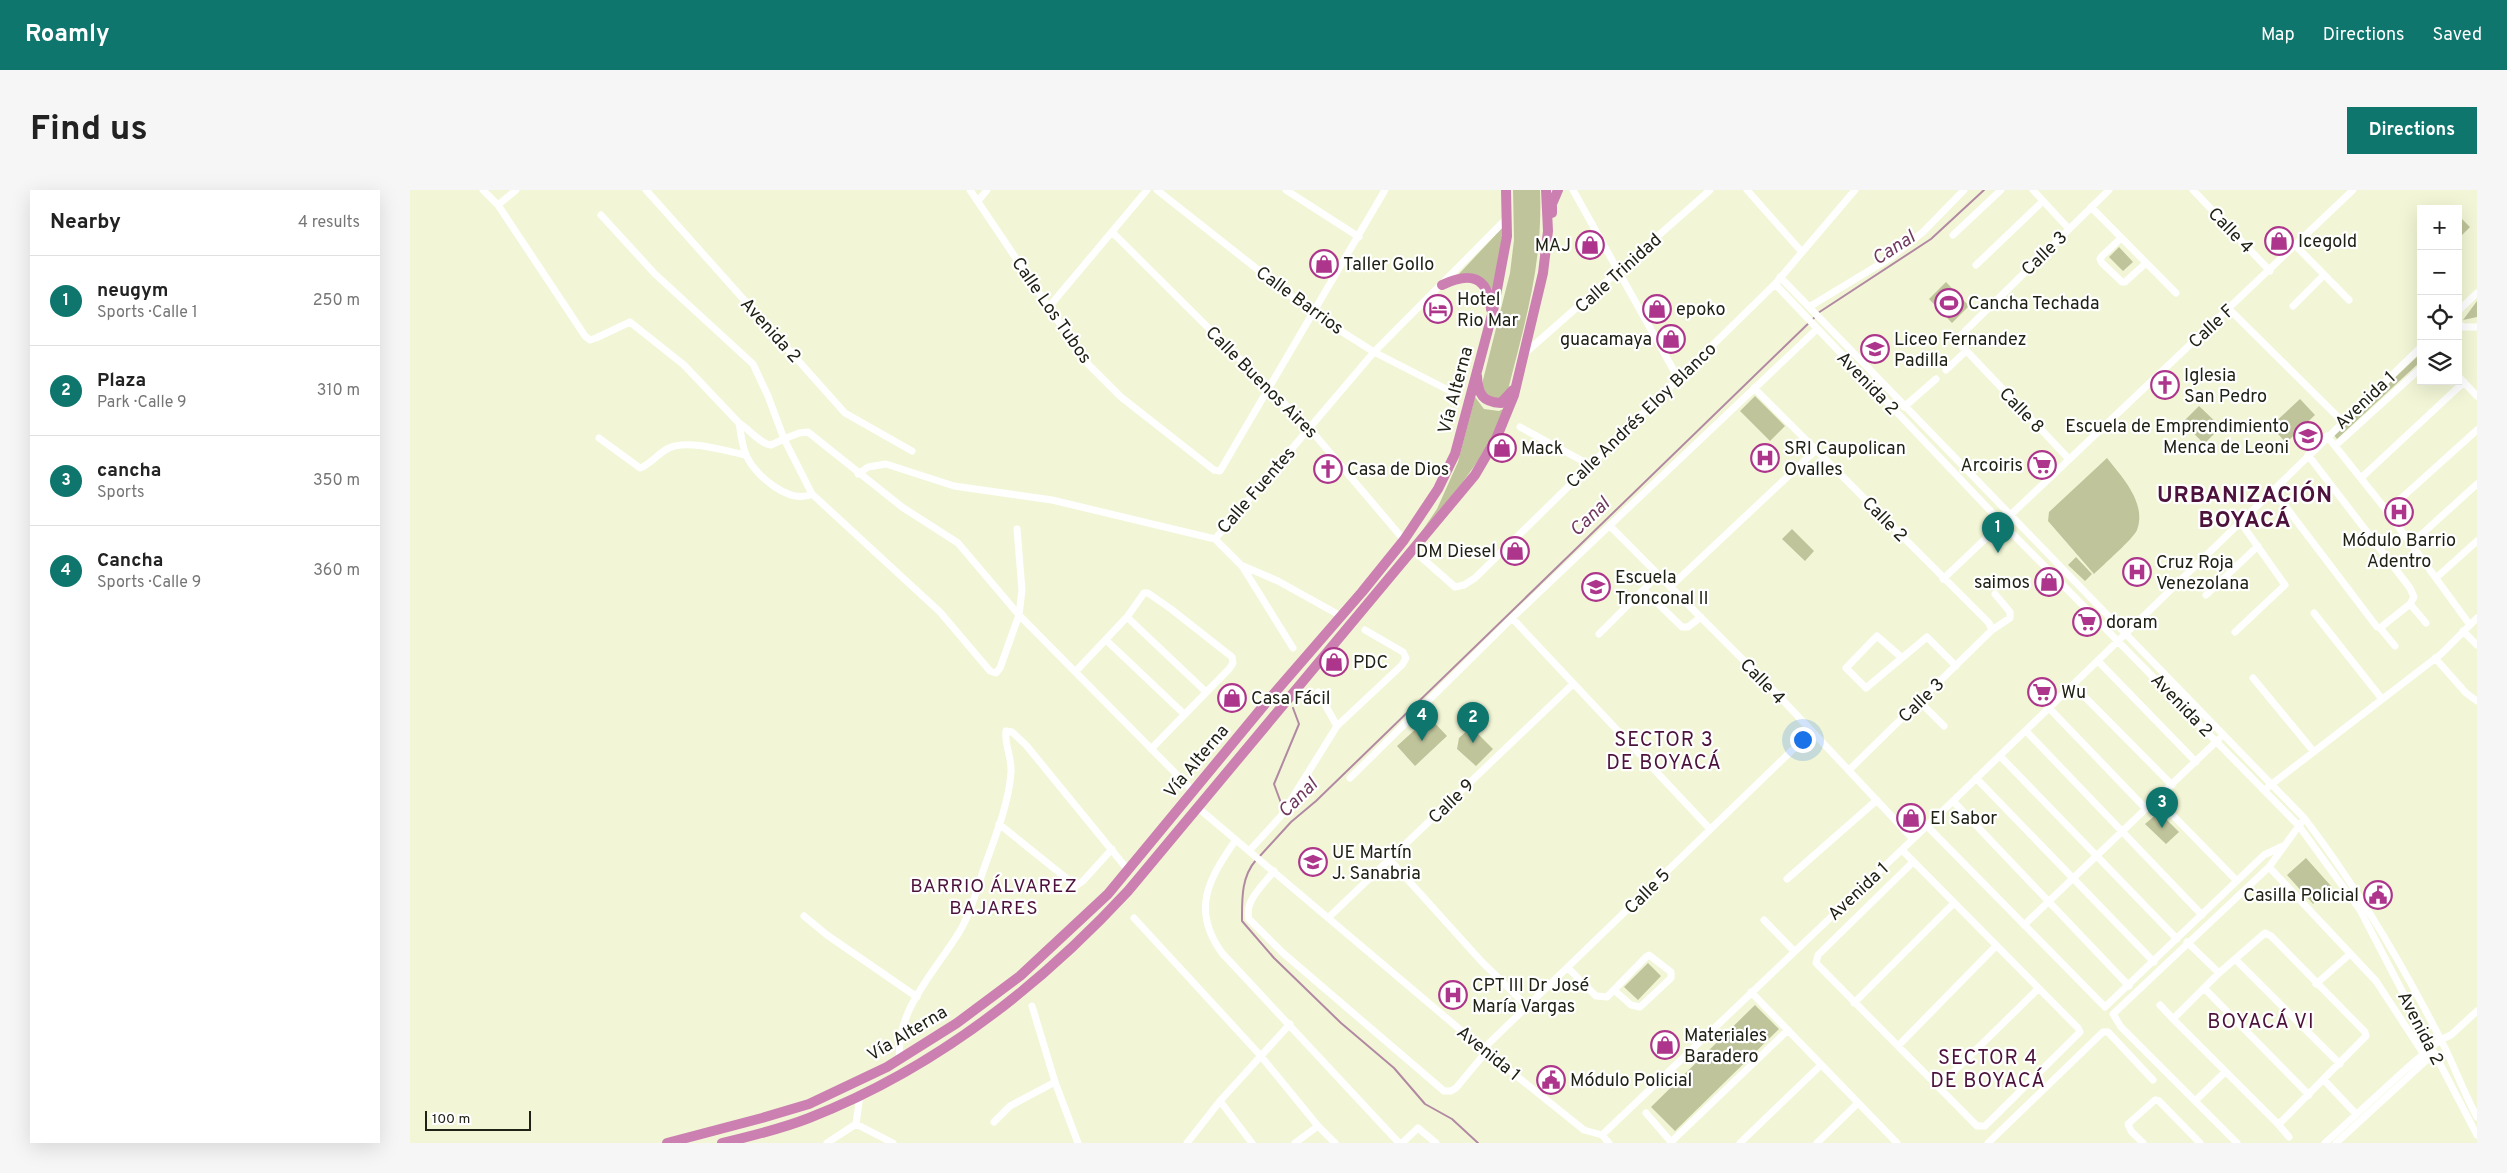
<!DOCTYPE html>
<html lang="en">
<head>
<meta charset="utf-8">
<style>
	:root { --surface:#fff; --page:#f6f6f6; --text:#222; --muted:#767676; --line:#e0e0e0; --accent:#0f766e }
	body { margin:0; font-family:Overpass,sans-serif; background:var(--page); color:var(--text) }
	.controls { position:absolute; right:15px; top:15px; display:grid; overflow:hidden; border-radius:0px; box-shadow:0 5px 20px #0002 }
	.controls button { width:45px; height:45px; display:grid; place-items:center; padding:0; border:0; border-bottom:1px solid var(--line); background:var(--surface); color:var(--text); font:25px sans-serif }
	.scale { position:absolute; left:15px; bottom:12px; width:106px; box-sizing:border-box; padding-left:5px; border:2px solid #212216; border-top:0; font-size:14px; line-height:18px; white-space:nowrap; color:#212216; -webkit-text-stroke:4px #fff; paint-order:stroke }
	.you { position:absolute; left:1392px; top:549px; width:18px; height:18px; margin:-12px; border:4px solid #fff; border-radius:50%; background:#1a73e8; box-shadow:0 0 0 8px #1a73e833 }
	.badge { display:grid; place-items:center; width:32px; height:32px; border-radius:50%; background:var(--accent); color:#fff; font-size:16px; font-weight:700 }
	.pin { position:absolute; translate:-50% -41px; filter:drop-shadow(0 1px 2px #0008) }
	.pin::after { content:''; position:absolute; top:26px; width:18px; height:15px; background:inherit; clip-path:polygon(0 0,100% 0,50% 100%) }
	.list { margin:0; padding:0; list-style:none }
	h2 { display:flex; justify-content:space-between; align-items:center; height:65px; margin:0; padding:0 20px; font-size:21px }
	h2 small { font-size:16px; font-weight:400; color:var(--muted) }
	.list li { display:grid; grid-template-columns:32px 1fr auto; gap:15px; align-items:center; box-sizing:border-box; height:90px; padding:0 20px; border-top:1px solid var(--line) }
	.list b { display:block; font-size:19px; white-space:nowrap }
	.list p { margin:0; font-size:16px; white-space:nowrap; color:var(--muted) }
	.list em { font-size:16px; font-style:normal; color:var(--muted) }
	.icon { flex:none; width:28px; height:28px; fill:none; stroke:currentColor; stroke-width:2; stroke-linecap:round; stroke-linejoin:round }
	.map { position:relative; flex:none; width:2067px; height:953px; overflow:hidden; border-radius:0px }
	header { display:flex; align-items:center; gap:30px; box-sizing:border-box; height:70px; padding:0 25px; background:var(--accent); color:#fff }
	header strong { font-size:24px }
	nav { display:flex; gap:28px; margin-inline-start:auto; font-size:18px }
	.intro { display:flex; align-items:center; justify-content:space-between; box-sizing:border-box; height:120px; padding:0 30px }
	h1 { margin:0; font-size:35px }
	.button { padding:12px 22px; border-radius:0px; background:var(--accent); color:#fff; font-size:18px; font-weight:700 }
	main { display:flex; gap:30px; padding:0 30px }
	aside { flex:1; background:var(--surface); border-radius:0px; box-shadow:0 5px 20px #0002 }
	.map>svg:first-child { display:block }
</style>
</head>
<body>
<header>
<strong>Roamly</strong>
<nav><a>Map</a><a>Directions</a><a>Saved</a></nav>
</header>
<div class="intro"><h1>Find us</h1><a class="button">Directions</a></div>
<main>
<aside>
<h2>Nearby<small>4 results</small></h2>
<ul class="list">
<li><span class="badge">1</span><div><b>neugym</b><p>Sports · Calle 1</p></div><em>250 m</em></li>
<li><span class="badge">2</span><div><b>Plaza</b><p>Park · Calle 9</p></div><em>310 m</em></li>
<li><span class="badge">3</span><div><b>cancha</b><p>Sports</p></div><em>350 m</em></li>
<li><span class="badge">4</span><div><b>Cancha</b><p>Sports · Calle 9</p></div><em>360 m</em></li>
</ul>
</aside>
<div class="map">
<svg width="2067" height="953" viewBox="0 0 2067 953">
	<rect width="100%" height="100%" fill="#f2f6d6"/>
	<path fill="#bfc49b" d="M1103 0H1130C1133 75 1115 132 1097 204L1087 210 1076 205 1072 194 1100 83 1104 50Z
		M2048 25 2060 37 2048 49Z
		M1094 36 1083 101 1075 91 1048 85Z
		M1709 57 1723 72 1713 81 1699 67Z
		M1536 92 1559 116 1542 133 1519 109Z
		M2067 111V127L2053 130Z
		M2011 163V171L1927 249 1924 245Z
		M1345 206 1375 236 1360 251 1330 221Z
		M1065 207 1074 219 1089 221 1095 218C1077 267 1043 305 1010 344L1027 319 1048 272Z
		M1890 209 1905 225 1876 253 1861 236Z
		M1789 216 1811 237 1794 254 1773 232Z
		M1697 268C1712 287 1737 313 1727 340 1724 348 1692 376 1684 384L1638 331 1639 322Z
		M1382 339 1404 361 1395 371 1372 349Z
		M1666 367 1682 384 1675 391 1658 375Z
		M1019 527 1037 546 1005 576 987 556Z
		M1061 537 1083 559 1066 576 1047 559 1049 548Z
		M1749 622 1769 642 1756 654 1735 634Z
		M1896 668 1921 696 1903 714 1877 685Z
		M1238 773 1251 786 1228 810 1214 797Z
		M1345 815 1369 839 1265 941 1241 917Z"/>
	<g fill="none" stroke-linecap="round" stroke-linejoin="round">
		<path stroke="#b289a3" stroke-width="2" d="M1408 123 1521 49 1574 0
			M871 613 864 594 889 534 883 518
			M849 667 881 632 906 611 1405 127
			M846 670C831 687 832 710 832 731L864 768 931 833 984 878 1015 914 1042 929 1068 953"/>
		<path stroke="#fff" stroke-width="7" d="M73 0 88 15 175 146 180 150 186 148 220 132 274 175 329 233C339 239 349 253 361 255L374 249 358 206 343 174 245 84 191 25
			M236 0 435 223 502 261
			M560 0 675 171 711 207 804 280 810 281 975 0
			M747 0 904 124 964 162 1044 203
			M876 0 949 47
			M1163 0 1268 188
			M1337 0 1391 61
			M1623 0 1659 39
			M1783 0 1860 81
			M568 11 577 0
			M88 15 106 0
			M1681 17 1766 103
			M702 42 899 238 994 350
			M1543 45 1591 0
			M1711 48 1692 66 1690 69 1692 73 1712 92H1715L1736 73
			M1886 56 1939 110
			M1566 75 1633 11
			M1370 87 1895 629C1949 700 1993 775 2033 854 2045 878 2054 903 2067 927
			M1365 94 1591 332 1889 636 1950 720 2067 945
			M1883 116 1914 85
			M1399 117 1480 68 1513 42 1554 0
			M638 118 737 0
			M1819 119 1933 232
			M2048 121 2067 103
			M2048 134 2054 137H2067
			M1114 164 1300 0
			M1536 180 1556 161
			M2048 186 2067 206
			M1344 198 1579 433 1582 440
			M1494 217 1526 189
			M329 233C331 244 332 257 337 267 346 286 380 315 402 304
			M1110 237 1180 275
			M1917 246 1977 321 2060 435
			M189 248 230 278C241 274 248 263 259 258 277 249 316 261 335 265
			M1925 256 2011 178
			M1658 268 1550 154 1549 147 1699 0
			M448 284 458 277 476 274 544 296 642 310 805 349 964 162 1097 28
			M1951 288 2054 192
			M1863 300 1967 437 1970 438 2000 414 2004 407 2000 398 1898 265
			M1977 321 2067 240
			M1200 336 1367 504 1503 649
			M607 339 612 400 609 425 590 478 586 483 580 481 530 422 402 304 374 249 389 243 398 242 492 317 548 353 609 425 783 601
			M805 349 832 376 883 458
			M2002 353 2067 294
			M1003 360 1045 397 1054 395 1065 388 1365 94 1445 0
			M833 376 868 391 931 426
			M2027 387 2067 351
			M1533 389 1943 0
			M1260 397 1406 260
			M1234 400 1272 437H1278L1291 427
			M1796 405 1848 356
			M2000 414 2016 433
			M1904 423 1972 509
			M717 427 795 501
			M1102 428 1300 639
			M1970 438 1985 456
			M2053 441 2067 455
			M1825 442 1875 395 1831 333
			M1189 444 1248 385
			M696 450 773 523
			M1491 467 1467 446 1436 478 1456 498 1517 447 1546 476
			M2025 468 2056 503 2067 511
			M1688 471 1786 572
			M666 481 717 427 734 403H738L761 419 822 467 823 473 819 479 741 559
			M1843 488 1904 562
			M1663 495 1762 595
			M908 502 927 536
			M1509 511 1534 536
			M1639 518 1736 619
			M1616 541 1792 725
			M1590 566 1767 749
			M1439 580 1582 440 1600 428V422L1585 404
			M940 588 1102 428 1407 139
			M1566 588 1744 772
			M1858 597 2031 464 2067 428
			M1747 609 1827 691
			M1543 611 1719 796
			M787 617 1073 859 1174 940 1192 945 1543 611 2011 157
			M589 634 666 696 673 691 702 659
			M1517 636 1695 817 1854 665 1873 656
			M825 651C798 690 781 720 812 763L989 953
			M1492 660 1668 838 1670 842 1575 936H1567L1406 773 1408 765 1503 672
			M839 661 871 626 927 536 992 475 996 468 993 462 955 440
			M979 669 1072 772 1117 816
			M1859 677 1966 791 2017 869
			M864 681C853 695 834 711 839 729L873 763 1034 901H1041L1046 898 1076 862
			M1377 689 1467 610
			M394 726 417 745 507 807
			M724 728 850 865 908 936 925 953
			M918 728 1163 494
			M1354 730 1384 761
			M1614 735 1809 549
			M1855 743 1861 746 1955 842 1956 846 1871 932 1867 933 1763 829 1809 783Z
			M1777 752 1809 783
			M1825 769 1930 874
			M1158 778 1186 806 1197 807 1236 767 1239 765 1261 782V788L1230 817 1221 815 1204 800
			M1906 794 1940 764
			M1794 798 1899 905
			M1341 802 1487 953
			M1444 813 1544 713
			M1750 815 1763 829
			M622 816 645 892 668 953
			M1488 856 1586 756
			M1073 859 1402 541
			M490 869C484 823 525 781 548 744 560 725 566 702 573 681 584 650 599 614 601 582 602 567 594 554 596 541L602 542 616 555 718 680
			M1914 890 1946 924
			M1528 897 1628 799
			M450 905 446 934 483 953
			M1786 910 1815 882
			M810 911 842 953
			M1236 923 1262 953
			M584 932 600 916 645 892
			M1867 933 1879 947
			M1192 945 1199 953
			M1261 952 1378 840
			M417 953 446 934
			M777 953 810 911 880 834
			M885 953 908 936
			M992 953 1008 938 1026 953
			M1330 953 1411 875
			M1407 953 1448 913
			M1578 953 1693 842H1698L1743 890
			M1733 953 1721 941 1718 934 1745 910 1749 911 1790 953
			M1827 953 1711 837 1703 824 1859 677 1891 633
			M1915 953 1996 879 2030 850 2041 845 2067 821
			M1926 953 2020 867"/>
		<path stroke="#cc80b2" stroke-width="10" d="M1142 23V14L1148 0
			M1032 95C1059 82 1078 85 1081 119
			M1067 186C1068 205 1073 212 1091 213L1103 200
			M257 953 352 928 399 914 477 877 547 833 610 786 698 704 855 514 952 402 994 350 1028 299 1045 264 1083 121 1097 46 1096 0
			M312 953C342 946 371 939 399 928 522 880 629 797 718 701L1065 285 1086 249 1104 205 1133 83 1138 41 1136 0"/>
	</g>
	<defs>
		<symbol id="shop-ring" viewBox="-11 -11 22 22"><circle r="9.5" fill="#fff" stroke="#ad368c" stroke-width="1.5"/><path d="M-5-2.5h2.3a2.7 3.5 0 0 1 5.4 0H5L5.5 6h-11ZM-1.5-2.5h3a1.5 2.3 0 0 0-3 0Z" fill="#ad368c"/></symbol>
		<symbol id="stadium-ring" viewBox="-11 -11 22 22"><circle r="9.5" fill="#fff" stroke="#ad368c" stroke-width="1.5"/><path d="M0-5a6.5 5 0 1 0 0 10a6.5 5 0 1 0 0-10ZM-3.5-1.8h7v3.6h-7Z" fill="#ad368c"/></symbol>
		<symbol id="hotel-ring" viewBox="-11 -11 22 22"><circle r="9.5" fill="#fff" stroke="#ad368c" stroke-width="1.5"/><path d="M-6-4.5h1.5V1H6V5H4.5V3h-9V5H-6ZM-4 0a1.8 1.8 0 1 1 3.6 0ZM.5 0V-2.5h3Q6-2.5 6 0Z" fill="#ad368c"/></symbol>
		<symbol id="school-ring" viewBox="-11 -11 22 22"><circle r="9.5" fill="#fff" stroke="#ad368c" stroke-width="1.5"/><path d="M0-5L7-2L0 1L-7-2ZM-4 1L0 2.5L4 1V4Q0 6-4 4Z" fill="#ad368c"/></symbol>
		<symbol id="church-ring" viewBox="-11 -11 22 22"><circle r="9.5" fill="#fff" stroke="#ad368c" stroke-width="1.5"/><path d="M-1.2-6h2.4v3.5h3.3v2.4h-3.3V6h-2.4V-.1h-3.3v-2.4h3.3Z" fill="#ad368c"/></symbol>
		<symbol id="hospital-ring" viewBox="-11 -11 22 22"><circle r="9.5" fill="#fff" stroke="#ad368c" stroke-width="1.5"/><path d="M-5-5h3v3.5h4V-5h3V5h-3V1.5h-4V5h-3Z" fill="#ad368c"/></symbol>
		<symbol id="supermarket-ring" viewBox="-11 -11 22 22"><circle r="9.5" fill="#fff" stroke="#ad368c" stroke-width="1.5"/><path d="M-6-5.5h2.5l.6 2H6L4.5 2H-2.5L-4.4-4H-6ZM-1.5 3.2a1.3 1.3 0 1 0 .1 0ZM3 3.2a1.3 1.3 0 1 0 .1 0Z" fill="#ad368c"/></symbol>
		<symbol id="civic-ring" viewBox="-11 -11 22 22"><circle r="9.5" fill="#fff" stroke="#ad368c" stroke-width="1.5"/><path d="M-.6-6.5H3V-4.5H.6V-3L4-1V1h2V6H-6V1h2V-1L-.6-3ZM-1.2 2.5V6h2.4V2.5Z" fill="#ad368c"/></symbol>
	</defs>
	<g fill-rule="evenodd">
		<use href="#shop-ring" x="1853" y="35" width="32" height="32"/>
		<use href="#shop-ring" x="1164" y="39" width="32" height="32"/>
		<use href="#shop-ring" x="898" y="58" width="32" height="32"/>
		<use href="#stadium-ring" x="1523" y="97" width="32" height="32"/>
		<use href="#hotel-ring" x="1012" y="103" width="32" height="32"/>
		<use href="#shop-ring" x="1231" y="103" width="32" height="32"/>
		<use href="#shop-ring" x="1245" y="133" width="32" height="32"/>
		<use href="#school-ring" x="1449" y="143" width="32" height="32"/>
		<use href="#church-ring" x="1739" y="179" width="32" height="32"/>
		<use href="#school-ring" x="1882" y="230" width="32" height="32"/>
		<use href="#shop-ring" x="1076" y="242" width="32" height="32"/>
		<use href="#hospital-ring" x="1339" y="252" width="32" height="32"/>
		<use href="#supermarket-ring" x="1616" y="259" width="32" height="32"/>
		<use href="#church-ring" x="902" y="263" width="32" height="32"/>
		<use href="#hospital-ring" x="1973" y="306" width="32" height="32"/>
		<use href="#shop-ring" x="1089" y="345" width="32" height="32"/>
		<use href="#hospital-ring" x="1711" y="366" width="32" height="32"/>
		<use href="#shop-ring" x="1623" y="376" width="32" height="32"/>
		<use href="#school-ring" x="1170" y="381" width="32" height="32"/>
		<use href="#supermarket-ring" x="1661" y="416" width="32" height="32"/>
		<use href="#shop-ring" x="908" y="456" width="32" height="32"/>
		<use href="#supermarket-ring" x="1616" y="486" width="32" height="32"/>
		<use href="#shop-ring" x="806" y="492" width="32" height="32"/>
		<use href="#shop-ring" x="1485" y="612" width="32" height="32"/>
		<use href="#school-ring" x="887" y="656" width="32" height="32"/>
		<use href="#civic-ring" x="1952" y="689" width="32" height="32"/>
		<use href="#hospital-ring" x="1027" y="789" width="32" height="32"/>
		<use href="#shop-ring" x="1239" y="839" width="32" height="32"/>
		<use href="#civic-ring" x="1125" y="874" width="32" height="32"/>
	</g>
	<g text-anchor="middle" stroke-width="4.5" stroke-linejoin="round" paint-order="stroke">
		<g font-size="18" fill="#212216" stroke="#fff">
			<text transform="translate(1821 40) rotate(46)" y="6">Calle 4</text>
			<text transform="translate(1634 63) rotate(-44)" y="6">Calle 3</text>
			<text transform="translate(1208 83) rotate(-42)" y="6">Calle Trinidad</text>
			<text transform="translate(890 110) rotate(36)" y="6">Calle Barrios</text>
			<text transform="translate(642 120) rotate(55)" y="6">Calle Los Tubos</text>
			<text transform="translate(1801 136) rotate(-43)" y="6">Calle F</text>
			<text transform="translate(361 140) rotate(48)" y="6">Avenida 2</text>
			<text transform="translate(852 192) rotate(45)" y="6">Calle Buenos Aires</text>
			<text transform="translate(1458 193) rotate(46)" y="6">Avenida 2</text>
			<text transform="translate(1045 200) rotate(-75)" y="6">Vía Alterna</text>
			<text transform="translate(1955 210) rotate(-43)" y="6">Avenida 1</text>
			<text transform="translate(1612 220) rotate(46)" y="6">Calle 8</text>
			<text transform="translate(1231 225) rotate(-44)" y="6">Calle Andrés Eloy Blanco</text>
			<text transform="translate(846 300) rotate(-49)" y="6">Calle Fuentes</text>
			<text transform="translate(1475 329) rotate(45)" y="6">Calle 2</text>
			<text transform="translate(1353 491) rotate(46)" y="6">Calle 4</text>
			<text transform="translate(1511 510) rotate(-44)" y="6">Calle 3</text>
			<text transform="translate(1772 515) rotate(46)" y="6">Avenida 2</text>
			<text transform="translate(786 571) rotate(-50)" y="6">Vía Alterna</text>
			<text transform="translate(1041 611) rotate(-44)" y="6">Calle 9</text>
			<text transform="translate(1237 701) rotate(-45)" y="6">Calle 5</text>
			<text transform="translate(1448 701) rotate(-43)" y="6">Avenida 1</text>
			<text transform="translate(2011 838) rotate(63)" y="6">Avenida 2</text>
			<text transform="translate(497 843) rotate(-31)" y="6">Vía Alterna</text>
			<text transform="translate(1079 863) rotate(39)" y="6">Avenida 1</text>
		</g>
		<g font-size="18" fill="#212216" stroke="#fff" text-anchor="start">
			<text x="1888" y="57">Icegold</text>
			<text x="1161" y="61" text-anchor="end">MAJ</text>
			<text x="933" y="80">Taller Gollo</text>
			<text x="1047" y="115">Hotel<tspan x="1047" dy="21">Rio Mar</tspan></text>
			<text x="1558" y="119">Cancha Techada</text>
			<text x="1266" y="125">epoko</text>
			<text x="1242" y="155" text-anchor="end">guacamaya</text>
			<text x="1484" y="155">Liceo Fernandez<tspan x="1484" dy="21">Padilla</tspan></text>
			<text x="1774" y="191">Iglesia<tspan x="1774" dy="21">San Pedro</tspan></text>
			<text x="1879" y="242" text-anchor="end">Escuela de Emprendimiento<tspan x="1879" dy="21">Menca de Leoni</tspan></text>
			<text x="1111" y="264">Mack</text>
			<text x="1374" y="264">SRI Caupolican<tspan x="1374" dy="21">Ovalles</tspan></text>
			<text x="1613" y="281" text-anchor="end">Arcoiris</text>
			<text x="937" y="285">Casa de Dios</text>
			<text x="1989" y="356" text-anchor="middle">Módulo Barrio<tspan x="1989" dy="21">Adentro</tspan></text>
			<text x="1086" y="367" text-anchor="end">DM Diesel</text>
			<text x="1746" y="378">Cruz Roja<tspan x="1746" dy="21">Venezolana</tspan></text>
			<text x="1205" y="393">Escuela<tspan x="1205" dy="21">Tronconal II</tspan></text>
			<text x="1620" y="398" text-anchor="end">saimos</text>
			<text x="1696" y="438">doram</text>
			<text x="943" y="478">PDC</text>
			<text x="1651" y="508">Wu</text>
			<text x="841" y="514">Casa Fácil</text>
			<text x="1520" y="634">El Sabor</text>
			<text x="922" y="668">UE Martín<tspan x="922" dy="21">J. Sanabria</tspan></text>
			<text x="1949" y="711" text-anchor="end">Casilla Policial</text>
			<text x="1062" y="801">CPT III Dr José<tspan x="1062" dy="21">María Vargas</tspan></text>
			<text x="1274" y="851">Materiales<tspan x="1274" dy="21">Baradero</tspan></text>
			<text x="1160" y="896">Módulo Policial</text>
		</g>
		<g font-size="19" font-style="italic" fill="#70395e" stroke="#fff">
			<text transform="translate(1483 57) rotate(-33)" y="7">Canal</text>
			<text transform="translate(1179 326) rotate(-44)" y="7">Canal</text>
			<text transform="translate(887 607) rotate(-45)" y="7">Canal</text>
		</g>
		<g font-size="19" letter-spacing="1" fill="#4c123b" stroke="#fff">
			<text x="584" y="702">BARRIO ÁLVAREZ<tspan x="584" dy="22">BAJARES</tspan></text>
		</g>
		<g font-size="20" letter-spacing="1" fill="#4c123b" stroke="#fff">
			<text x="1254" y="556">SECTOR 3<tspan x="1254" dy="23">DE BOYACÁ</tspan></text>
			<text x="1851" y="838">BOYACÁ VI</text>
			<text x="1578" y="874">SECTOR 4<tspan x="1578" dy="23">DE BOYACÁ</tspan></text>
		</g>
		<g font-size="22" font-weight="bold" letter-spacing="1" fill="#4c123b" stroke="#fff">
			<text x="1835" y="312">URBANIZACIÓN<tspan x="1835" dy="25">BOYACÁ</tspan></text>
		</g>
	</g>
</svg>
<div class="controls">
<button>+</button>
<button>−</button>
<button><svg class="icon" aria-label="locate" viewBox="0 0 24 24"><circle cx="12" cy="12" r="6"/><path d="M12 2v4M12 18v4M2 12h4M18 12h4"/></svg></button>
<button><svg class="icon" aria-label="layers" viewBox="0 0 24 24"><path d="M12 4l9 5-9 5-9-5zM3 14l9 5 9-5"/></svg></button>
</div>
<div class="scale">100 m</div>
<div class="you"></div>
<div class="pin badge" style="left:1588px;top:363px">1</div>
<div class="pin badge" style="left:1063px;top:553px">2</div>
<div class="pin badge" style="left:1752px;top:638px">3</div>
<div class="pin badge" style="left:1012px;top:551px">4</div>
</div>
</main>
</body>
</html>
